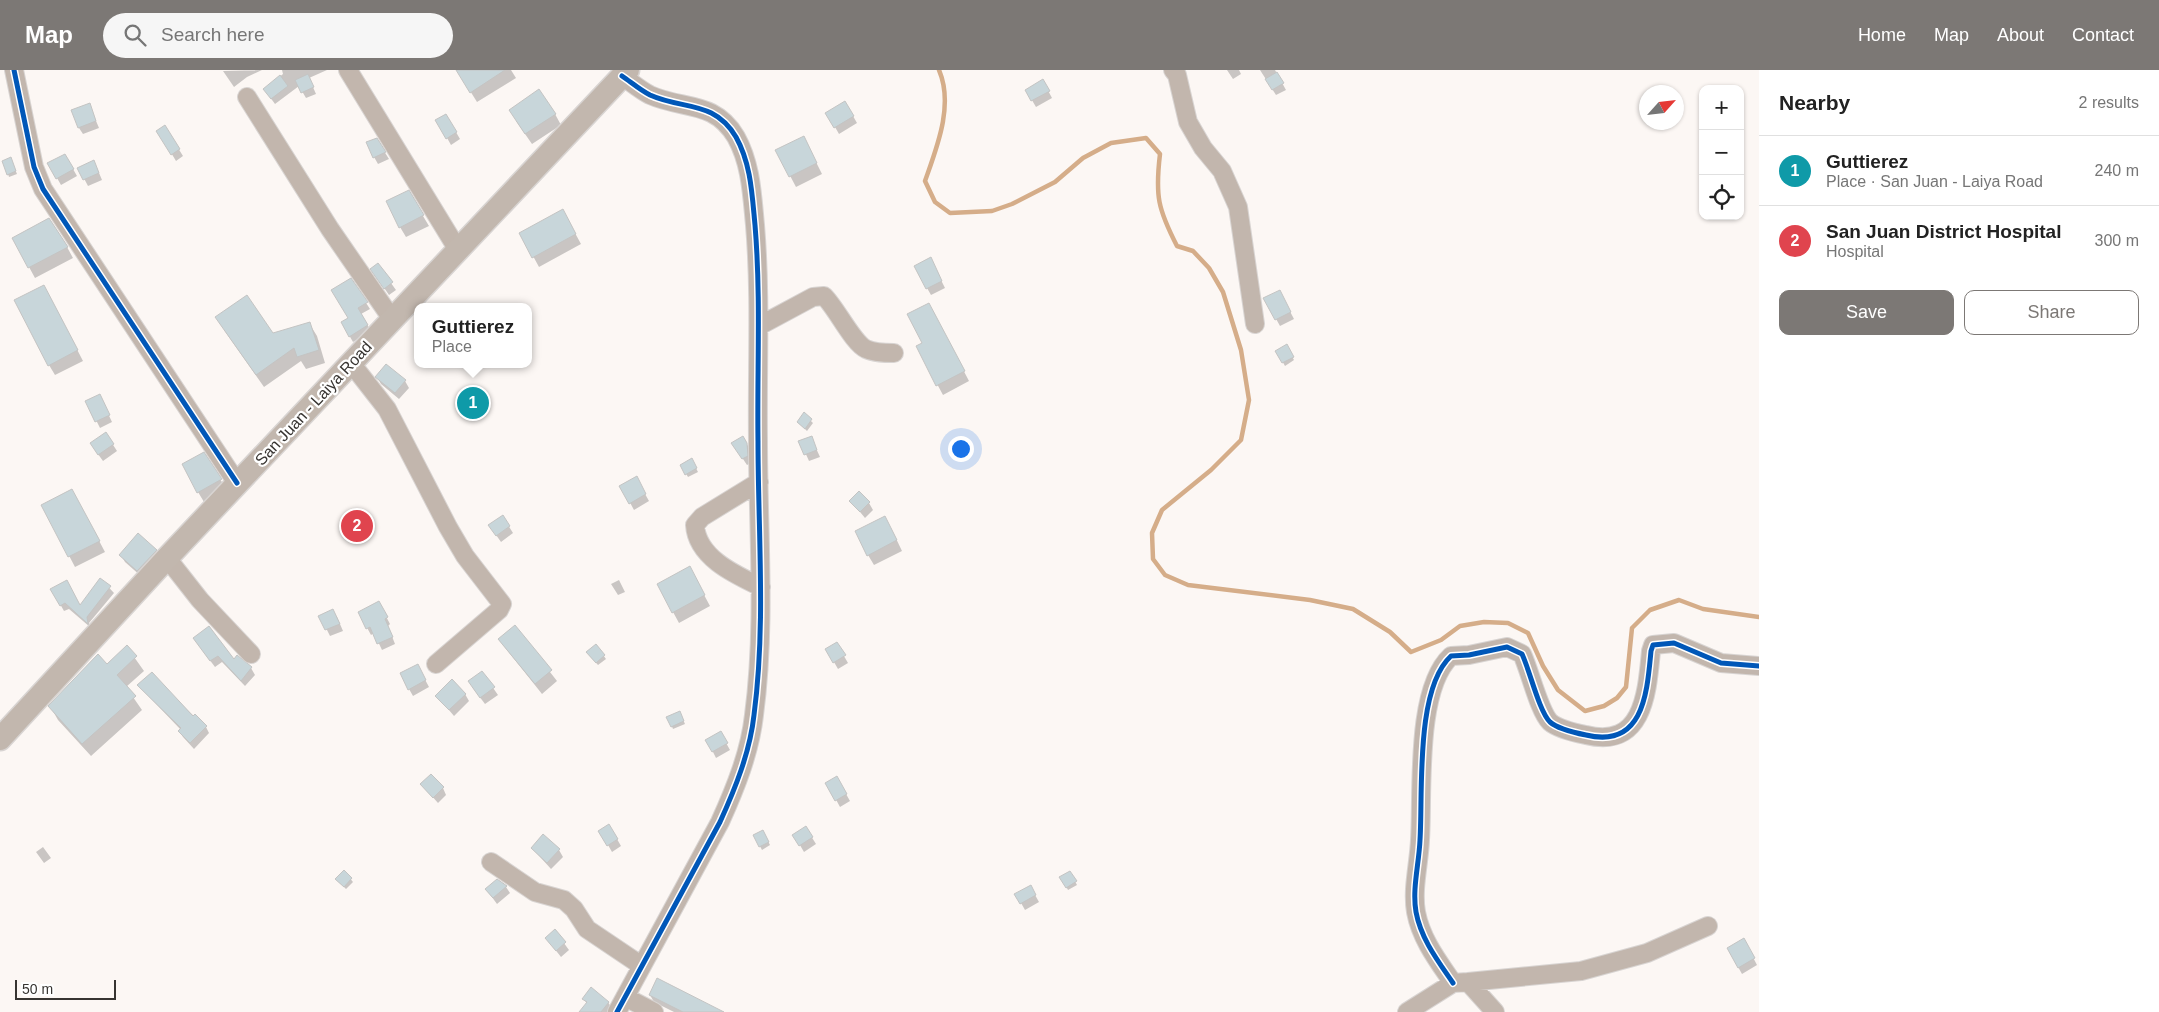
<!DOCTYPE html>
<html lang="en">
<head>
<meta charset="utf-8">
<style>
	:root { --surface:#fff; --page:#f6f6f6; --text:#222; --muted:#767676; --line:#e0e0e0; --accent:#7c7875 }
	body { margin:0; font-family:Arial,sans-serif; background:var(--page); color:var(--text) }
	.controls { position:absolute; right:15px; top:15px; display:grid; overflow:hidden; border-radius:10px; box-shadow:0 1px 4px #0004 }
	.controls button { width:45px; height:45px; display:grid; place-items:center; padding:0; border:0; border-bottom:1px solid var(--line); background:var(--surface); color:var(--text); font:25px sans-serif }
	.compass { position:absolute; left:1639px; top:15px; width:45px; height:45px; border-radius:50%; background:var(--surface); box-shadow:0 1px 4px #0004; rotate:63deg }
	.scale { position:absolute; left:15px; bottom:12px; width:101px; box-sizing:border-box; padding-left:5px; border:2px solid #373431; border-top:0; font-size:14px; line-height:18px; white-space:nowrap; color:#373431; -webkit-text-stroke:4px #fff; paint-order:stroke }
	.you { position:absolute; left:960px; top:378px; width:18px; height:18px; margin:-12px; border:4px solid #fff; border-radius:50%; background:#1a73e8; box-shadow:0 0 0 8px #1a73e833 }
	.badge { display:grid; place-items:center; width:32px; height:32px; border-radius:50%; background:var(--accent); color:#fff; font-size:16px; font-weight:700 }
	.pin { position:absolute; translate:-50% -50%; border:2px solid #fff; box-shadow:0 1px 5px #0006 }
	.popup { position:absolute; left:414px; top:233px; width:118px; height:65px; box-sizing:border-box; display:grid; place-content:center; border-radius:10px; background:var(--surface); filter:drop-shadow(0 1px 4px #0005); font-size:16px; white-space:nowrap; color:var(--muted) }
	.popup b { font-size:19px; color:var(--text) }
	.popup::after { content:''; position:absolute; left:50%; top:100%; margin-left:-10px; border:10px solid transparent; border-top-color:var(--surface) }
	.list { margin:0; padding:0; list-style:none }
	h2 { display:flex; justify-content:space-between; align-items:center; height:65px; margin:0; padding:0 20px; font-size:21px }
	h2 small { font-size:16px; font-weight:400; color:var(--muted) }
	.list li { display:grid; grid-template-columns:32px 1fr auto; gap:15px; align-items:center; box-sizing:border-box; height:70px; padding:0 20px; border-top:1px solid var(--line) }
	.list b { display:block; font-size:19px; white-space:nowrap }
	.list p { margin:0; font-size:16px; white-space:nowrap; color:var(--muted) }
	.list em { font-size:16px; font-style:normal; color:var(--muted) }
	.actions { display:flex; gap:10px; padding:15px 20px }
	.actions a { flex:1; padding:11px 0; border:1px solid var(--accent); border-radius:10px; text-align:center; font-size:18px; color:var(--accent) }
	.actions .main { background:var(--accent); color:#fff }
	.icon { flex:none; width:28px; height:28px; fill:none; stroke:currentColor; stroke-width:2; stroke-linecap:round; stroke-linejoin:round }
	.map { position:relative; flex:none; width:1759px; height:942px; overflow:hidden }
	header { display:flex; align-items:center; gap:30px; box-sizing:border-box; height:70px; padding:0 25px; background:var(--accent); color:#fff }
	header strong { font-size:24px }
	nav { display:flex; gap:28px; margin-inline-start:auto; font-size:18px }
	.search { width:350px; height:45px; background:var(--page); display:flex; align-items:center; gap:12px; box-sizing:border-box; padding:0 18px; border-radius:28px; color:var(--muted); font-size:19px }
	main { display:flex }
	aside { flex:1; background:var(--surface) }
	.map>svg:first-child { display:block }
</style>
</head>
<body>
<header>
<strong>Map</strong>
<div class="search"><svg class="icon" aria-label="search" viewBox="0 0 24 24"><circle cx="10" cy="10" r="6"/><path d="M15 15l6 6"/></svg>Search here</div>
<nav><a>Home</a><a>Map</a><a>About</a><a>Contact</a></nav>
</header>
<main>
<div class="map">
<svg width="1759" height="942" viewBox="0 0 1759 942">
	<rect width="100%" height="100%" fill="#fcf7f4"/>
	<path fill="#0003" d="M262 0 247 7 234 17 223 1Z
		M282 0H327L309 8 316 24 306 28 299 16 275 34 264 19 283 4Z
		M457 0H511L516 8 477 32Z
		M1227 0H1239L1241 4 1233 9Z
		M1260 0H1275L1286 20 1276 25Z
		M1043 11 1052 28 1036 37 1026 20Z
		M845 32 857 53 839 64 827 43Z
		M89 34 99 58 83 64 79 58Z
		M555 44 561 55 532 74 516 51Z
		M446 45 460 69 451 75 437 50Z
		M165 57 183 86 176 91 158 61Z
		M377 70 389 89 378 94 374 87Z
		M809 78 822 104 796 117 777 81Z
		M65 85 77 106 61 115 49 94Z
		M12 92 17 104 9 107 8 104Z
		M97 98 102 110 88 116 79 99Z
		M408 121 429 156 406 167 400 157Z
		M563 141 581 174 539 197 521 164Z
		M67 177 73 188 35 208 29 197Z
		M378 195 396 220 389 225 376 206Z
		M934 196 945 218 931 225 927 218Z
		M351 210 370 239 361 244 371 261 353 272 342 253 349 248Z
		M50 227 83 291 55 305 49 295Z
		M1283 228 1294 249 1280 256 1265 229Z
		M934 244 969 311 943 325 917 277 923 274Z
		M309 253 317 266 325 293 306 299 301 291 264 317 224 260 273 265Z
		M1286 276 1294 290 1285 296 1277 282Z
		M377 307 405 311 409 318 399 329 381 314Z
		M87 332 103 333 112 352 100 358Z
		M804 344 813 353 807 361 798 352Z
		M106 364 117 381 103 391 95 380Z
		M742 367 751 381V393L747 395 737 380Z
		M811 367 820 387 809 391 800 371Z
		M204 384 227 420 204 432 198 422Z
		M692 390 698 402 688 407 681 395Z
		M636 408 649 431 634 440 621 416Z
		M78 431 105 482 75 497 43 436Z
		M851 431 869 433 873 440 865 448Z
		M503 447 513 463 501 472 494 462Z
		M891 458 902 481 874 495 868 485Z
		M156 481 160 487 142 507 125 492 121 485Z
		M695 508 710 536 679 553 673 542Z
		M101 509 114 523 89 553 90 557 69 539 64 541 52 520 80 537Z
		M619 510 625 522 618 525 611 514Z
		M379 533 390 554 388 556 395 574 382 580 374 563 371 565 359 543Z
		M320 546 337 547 343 561 330 566Z
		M515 557 557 611 542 624 499 570Z
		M194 569 234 591 237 587 251 598 255 605 245 616 222 592 215 597Z
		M837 574 848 593 838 599 827 580Z
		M596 575 606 589 598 595 589 585Z
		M127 577 144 601 126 617 142 640 91 686 58 650 50 636 107 595Z
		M421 602 429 617 413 626 409 619Z
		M482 602 498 625 485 634 473 618Z
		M138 615 164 619 206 657 209 663 194 679 183 667 179 661 181 660Z
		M465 624 469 631 454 646 437 626Z
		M681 645 685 654 673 659 668 647Z
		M720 662 730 680 716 688 707 670Z
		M837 708 850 731 840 737 827 713Z
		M422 715 443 718 446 725 438 733Z
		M806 758 816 774 804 782 794 765Z
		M600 761 617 769 621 776 612 782Z
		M763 761 770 775 762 780 754 765Z
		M43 777 51 788 44 793 36 782Z
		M532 778 559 780 563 787 551 799Z
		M344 801 353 812 346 819 336 809Z
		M1070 802 1077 815 1068 820 1061 807Z
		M1030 816 1039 832 1025 840 1016 824Z
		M506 817 510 823 497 834 486 819Z
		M555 861 569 880 561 887 546 868Z
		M1744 870 1757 895 1742 904 1728 879Z
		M650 925 716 942H674L654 932Z
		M584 929 608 932 612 939 610 942H581L587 934Z"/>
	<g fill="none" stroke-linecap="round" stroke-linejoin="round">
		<path stroke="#d5ad89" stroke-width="4.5" d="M939 0C954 35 937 77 925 111L935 132 950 143 992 141 1012 134 1055 112 1083 88 1111 73 1146 68 1160 84C1155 126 1158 139 1177 176L1193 181 1209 198 1223 222 1241 280 1249 330 1241 370 1211 400 1162 440 1152 463 1153 489 1165 505 1188 515 1310 530 1353 539 1390 562 1411 582 1441 570 1460 556 1484 552 1508 553 1528 563 1543 596 1558 620 1585 641 1604 636 1617 628 1626 617 1632 558 1650 540 1679 530 1703 539 1759 547"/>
	</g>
	<path fill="#c8d6da" stroke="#c4c4c3" d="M456 0H505L470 23Z
		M1277 2 1284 13 1272 20 1265 9Z
		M308 4 314 17 301 23 295 10Z
		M280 5 288 16 271 29 263 19Z
		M1043 9 1050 21 1031 31 1025 20Z
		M539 19 556 44 525 64 509 40Z
		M845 31 854 46 834 58 825 43Z
		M90 33 96 51 78 58 71 40Z
		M446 44 457 62 446 69 435 50Z
		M165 55 180 79 171 85 156 61Z
		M804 66 817 93 789 107 775 80Z
		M377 68 386 82 373 88 366 72Z
		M65 84 74 99 56 109 47 93Z
		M11 87 16 101 7 105 2 91Z
		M94 90 99 103 83 110 77 98Z
		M409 120 424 145 399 158 386 131Z
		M563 139 576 164 532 188 519 163Z
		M49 148 68 177 28 198 12 168Z
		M931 187 942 211 926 219 914 196Z
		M378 193 393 212 384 219 370 199Z
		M351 208 368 232 358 238 368 255 349 267 341 252 348 248 331 220Z
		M44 215 78 280 48 296 14 230Z
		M1280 220 1291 242 1275 250 1263 228Z
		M247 225 273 263 310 252 319 280 297 287 294 278 256 305 215 247Z
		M929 233 965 301 936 316 916 276 922 273 907 244Z
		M1287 274 1294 287 1282 293 1275 281Z
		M386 294 406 310 395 323 375 307Z
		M100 324 110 345 95 352 85 331Z
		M804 342 812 349 805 359 797 352Z
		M106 362 114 374 98 385 90 373Z
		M743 366 747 373 748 386 742 389 731 373Z
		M812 366 817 380 804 385 798 371Z
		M204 382 222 409 197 423 182 394Z
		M692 388 697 398 685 405 680 395Z
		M637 406 646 424 629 434 619 416Z
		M72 419 100 471 68 487 41 435Z
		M859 421 870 432 860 442 849 431Z
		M503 445 510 456 496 466 488 455Z
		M885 446 897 470 867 486 855 461Z
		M138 463 157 480 137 501 119 485Z
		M690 496 705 525 672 543 657 514Z
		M100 508 111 516 87 547 88 554 65 533 60 536 50 519 67 510 80 535Z
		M379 531 388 547 385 549 393 567 377 574 370 557 366 559 358 542Z
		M333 539 340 554 325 560 318 546Z
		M515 555 552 600 535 614 498 569Z
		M209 556 234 589 237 585 252 597 241 611 218 586 210 591 193 568Z
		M837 572 846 585 833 593 825 579Z
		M596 574 605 585 596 593 586 582Z
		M127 575 137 586 117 605 136 626 82 674 48 636 98 584 107 594Z
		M418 594 426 610 408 620 400 603Z
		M482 601 495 617 480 628 468 611Z
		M152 602 193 646 195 644 207 656 190 673 178 661 181 658 137 615Z
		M452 609 466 624 449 640 435 626Z
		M680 641 684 651 671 657 666 647Z
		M721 661 728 673 712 682 705 670Z
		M431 704 444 717 433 728 420 714Z
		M837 706 847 724 835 731 825 713Z
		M609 754 618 769 607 776 598 761Z
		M806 756 813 767 799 776 792 765Z
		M763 760 769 772 759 777 753 765Z
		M543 764 560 779 547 793 531 778Z
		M344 800 352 808 344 817 335 809Z
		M1070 801 1077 811 1066 818 1059 807Z
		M497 809 507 816 493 828 485 819Z
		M1031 815 1036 825 1020 834 1014 824Z
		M555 859 566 872 556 881 545 868Z
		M1744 868 1755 888 1738 898 1727 878Z
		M657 908 724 942H683L649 925Z
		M591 917 609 932 601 942H579L587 932 582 929Z"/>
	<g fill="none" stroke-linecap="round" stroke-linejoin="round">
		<defs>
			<path id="minor" d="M14 0 34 97 43 119 237 413
				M348 0 458 180
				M1173 0 1177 5 1188 52 1203 78 1222 101 1238 137 1255 254
				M247 27 330 159 392 249
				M759 256 813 227 824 226C837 239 853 273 866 279 874 283 885 283 894 283
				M351 293 387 339 448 457 465 486 502 534 499 540 436 594
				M759 412 702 447 695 455C697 488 736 505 761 517
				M167 488 200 530 251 584
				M491 792 535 822 564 830 574 839 587 859 642 896
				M1468 912 1581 901 1647 883 1708 856
				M1453 913C1438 891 1421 869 1416 842 1412 819 1419 794 1420 770 1423 723 1415 619 1451 586L1469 585 1507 577 1522 584C1530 601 1539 641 1550 652 1558 659 1576 663 1586 665 1644 679 1647 622 1651 581L1653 575 1674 573 1721 593 1759 596
				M625 927 654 942
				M617 942 720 752C735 719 750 682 754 645 766 554 758 463 758 371 757 299 761 227 755 155 752 124 751 94 736 67 714 30 683 40 650 25 640 20 631 12 622 6
				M1407 942 1453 913 1468 912 1495 942"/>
			<path id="major" d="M0 669 167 488 628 0"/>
		</defs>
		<use href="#minor" stroke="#d8d4d2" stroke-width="20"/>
		<use href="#major" stroke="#d8d4d2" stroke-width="25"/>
		<use href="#minor" stroke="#c2b6ad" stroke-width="18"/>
		<use href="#major" stroke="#c2b7ae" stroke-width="22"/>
		<defs>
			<path id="cycleway" d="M14 0 34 97 43 119 237 413
				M1453 913C1438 891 1421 869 1416 842 1412 819 1419 794 1420 770 1423 723 1415 619 1451 586L1469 585 1507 577 1522 584C1530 601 1539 641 1550 652 1558 659 1576 663 1586 665 1644 679 1647 622 1651 581L1653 575 1674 573 1721 593 1759 596
				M617 942 720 752C735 719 750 682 754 645 766 554 758 463 758 371 757 299 761 227 755 155 752 124 751 94 736 67 714 30 683 40 650 25 640 20 631 12 622 6"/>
		</defs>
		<use href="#cycleway" stroke="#fff" stroke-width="8"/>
		<use href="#cycleway" stroke="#0057b8" stroke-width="5"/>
	</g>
	<g text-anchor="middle" stroke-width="4.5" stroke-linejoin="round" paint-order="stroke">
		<g font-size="16" fill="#373431" stroke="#fff">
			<text transform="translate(313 333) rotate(-47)" y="6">San Juan - Laiya Road</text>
		</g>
	</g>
</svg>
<div class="controls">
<button>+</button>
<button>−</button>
<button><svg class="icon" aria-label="locate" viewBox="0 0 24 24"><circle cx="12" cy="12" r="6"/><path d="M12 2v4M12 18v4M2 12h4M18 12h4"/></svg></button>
</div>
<svg class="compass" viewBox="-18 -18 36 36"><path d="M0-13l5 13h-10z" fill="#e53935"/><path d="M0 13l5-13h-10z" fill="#767676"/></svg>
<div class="scale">50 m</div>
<div class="you"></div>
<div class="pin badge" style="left:473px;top:333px;background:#0f9aa8">1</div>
<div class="popup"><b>Guttierez</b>Place</div>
<div class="pin badge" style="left:357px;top:456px;background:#e0444e">2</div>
</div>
<aside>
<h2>Nearby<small>2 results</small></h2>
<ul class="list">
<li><span class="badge" style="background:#0f9aa8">1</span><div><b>Guttierez</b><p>Place · San Juan - Laiya Road</p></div><em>240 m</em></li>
<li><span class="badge" style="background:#e0444e">2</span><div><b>San Juan District Hospital</b><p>Hospital</p></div><em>300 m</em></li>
</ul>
<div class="actions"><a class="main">Save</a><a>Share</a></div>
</aside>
</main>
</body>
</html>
